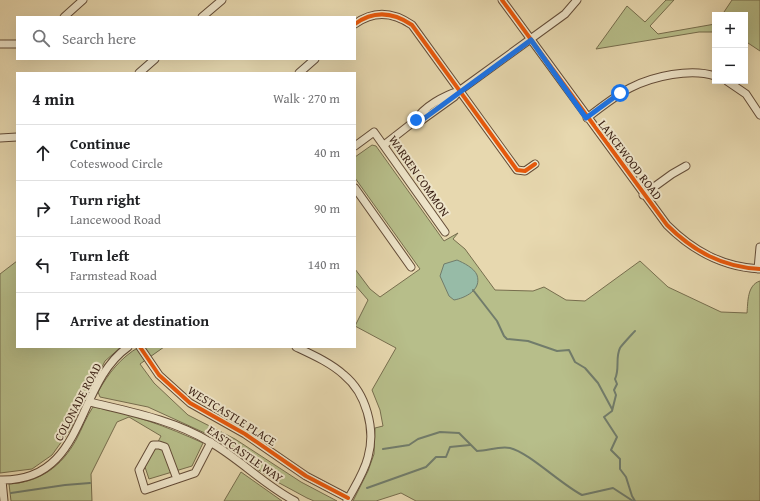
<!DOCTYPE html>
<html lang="en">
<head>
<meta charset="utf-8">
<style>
	:root { --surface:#fff; --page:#f2f2f2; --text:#202124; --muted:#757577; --line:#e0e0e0 }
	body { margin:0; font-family:"Gentium Book Plus",serif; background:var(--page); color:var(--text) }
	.controls { position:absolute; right:12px; top:12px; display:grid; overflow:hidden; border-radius:0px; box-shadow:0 4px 16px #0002 }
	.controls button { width:36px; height:36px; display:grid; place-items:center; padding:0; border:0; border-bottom:1px solid var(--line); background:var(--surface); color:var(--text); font:20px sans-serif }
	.stop { position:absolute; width:12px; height:12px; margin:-9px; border:3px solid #1a73e8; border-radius:50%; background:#fff }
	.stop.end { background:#1a73e8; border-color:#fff; box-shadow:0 1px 4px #0008 }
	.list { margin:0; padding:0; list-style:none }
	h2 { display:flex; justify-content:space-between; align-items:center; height:52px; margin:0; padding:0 16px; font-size:17px }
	h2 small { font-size:13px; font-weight:400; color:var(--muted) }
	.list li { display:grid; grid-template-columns:26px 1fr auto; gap:12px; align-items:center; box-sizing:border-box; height:56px; padding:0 16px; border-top:1px solid var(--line) }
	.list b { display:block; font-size:15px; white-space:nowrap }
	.list p { margin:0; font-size:13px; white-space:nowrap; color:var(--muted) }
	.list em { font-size:13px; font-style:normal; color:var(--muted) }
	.icon { flex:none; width:22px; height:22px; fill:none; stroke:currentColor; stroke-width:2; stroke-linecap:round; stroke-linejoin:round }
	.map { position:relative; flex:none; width:760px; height:501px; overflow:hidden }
	.search { position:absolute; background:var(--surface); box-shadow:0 4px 16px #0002; left:16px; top:16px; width:340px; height:44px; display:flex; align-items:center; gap:10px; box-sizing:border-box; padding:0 14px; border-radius:0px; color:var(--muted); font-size:15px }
	.panel { position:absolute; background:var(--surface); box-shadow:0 4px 16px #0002; left:16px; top:72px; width:340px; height:276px; border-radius:0px }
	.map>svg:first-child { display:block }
</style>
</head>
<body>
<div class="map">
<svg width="760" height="501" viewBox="0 0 760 501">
	<rect width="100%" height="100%" fill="#e7d8af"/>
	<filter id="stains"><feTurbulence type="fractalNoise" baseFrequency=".005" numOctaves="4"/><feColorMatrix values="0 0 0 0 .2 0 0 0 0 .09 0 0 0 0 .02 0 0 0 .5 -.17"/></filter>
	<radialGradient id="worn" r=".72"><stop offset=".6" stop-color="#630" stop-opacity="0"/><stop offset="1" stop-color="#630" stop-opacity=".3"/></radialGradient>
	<path fill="#b7be8a" stroke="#776e4e" d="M666 0H674L650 26 658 34 715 24V32H699L596 49 627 6 645 22Z
		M732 0H760V51L745 41V15H722Z
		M372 145 376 146 444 241 458 233 453 239 465 249 495 290 533 291 544 287 566 300 585 301 640 261 668 287 721 312 747 313C748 302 747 285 760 281V501H416L401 493 376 501H353L368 471 374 454 375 428 383 426 380 410 372 390 396 348 355 326 368 300 355 285V269L370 289 380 297 420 269 355 178V157Z
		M17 261V347H121L105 361 70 430 52 455 32 469 0 473V274Z
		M139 347H164L140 364 154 383 188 415 235 439 301 482 337 501H314L307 498 270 478 207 434 148 407 100 397 98 392C108 374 120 358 139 347Z
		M93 407C131 413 168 427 203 443L192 466 149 479 145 467 161 436 129 417 117 422 91 474 92 501H11L9 484C40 482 61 467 76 440 82 429 86 417 93 407Z
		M241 472 282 501H224Z"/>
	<path fill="#97bba7" stroke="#717c6b" d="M457 260C464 263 474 268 477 275 482 290 465 298 454 300L449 296 440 276 444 264Z"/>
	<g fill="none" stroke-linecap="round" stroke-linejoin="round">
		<path stroke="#717c6b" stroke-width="2" d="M473 290 497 321 504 336 507 339 528 341 557 351 569 350 575 362 585 368 598 383 612 409
			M383 449 409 445 418 439 440 432 459 433 477 451C488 451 498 446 510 448 528 452 562 485 582 495L613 488 633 501
			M367 488 426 467 436 457H446L450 447 470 445
			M11 493 65 485 90 483
			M635 501 632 496 626 477 620 469V459L611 450 617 437 604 417 612 411 616 395 614 390 617 384 615 379C620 369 615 358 620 348 621 346 633 333 635 331"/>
		<defs>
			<path id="minor" d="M502 0 667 225C693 251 722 267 760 269
				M64 17 83 0
				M202 17 222 0
				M355 24C374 10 393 12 412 25L517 170 525 171 535 164
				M0 44H17
				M139 73 155 59
				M299 73 315 59
				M727 81 746 94 760 115
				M587 118C601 107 615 96 630 88 653 76 691 68 715 76
				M416 120H422L454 97 459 91 565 14 577 0
				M0 138 17 137
				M384 145 416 120C423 107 445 95 459 91
				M355 146 374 132 445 232
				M355 188 411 267
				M643 195 672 174 686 166
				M758 269 760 247
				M140 347 159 375 190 403 245 434 306 476 348 498
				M296 347C313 355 331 363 344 375 366 393 376 429 368 457 364 473 355 486 347 501
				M90 402C131 412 174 420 210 442 240 459 264 485 295 501
				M177 479 165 447 159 445H153L139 470 145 490 195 473 211 442
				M0 480C87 482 74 385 128 347
				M2 480 4 501"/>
		</defs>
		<use href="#minor" stroke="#634c38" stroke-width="9"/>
		<use href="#minor" stroke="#efe6cb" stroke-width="7"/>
		<defs>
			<path id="cycleway" d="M502 0 667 225C693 251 722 267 760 269
				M355 24C374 10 393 12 412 25L517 170 525 171 535 164
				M140 347 159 375 190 403 245 434 306 476 348 498"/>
		</defs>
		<use href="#cycleway" stroke="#efe6cb" stroke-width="6"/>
		<use href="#cycleway" stroke="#e8590c" stroke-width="4"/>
	</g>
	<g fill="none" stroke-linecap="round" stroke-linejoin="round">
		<path stroke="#1a73e8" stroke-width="5" d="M416 120H422L531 40 586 118 620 93"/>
	</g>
	<g text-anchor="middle" stroke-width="4" stroke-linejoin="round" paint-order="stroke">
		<g font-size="12" fill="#371d11" stroke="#efe6cb">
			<text transform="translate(630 160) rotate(53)" y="4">LANCEWOOD ROAD</text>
			<text transform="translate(419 176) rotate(55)" y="4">WARREN COMMON</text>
			<text transform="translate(78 402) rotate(-62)" y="4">COLONADE ROAD</text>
			<text transform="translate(232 416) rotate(32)" y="4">WESTCASTLE PLACE</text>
			<text transform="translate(245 454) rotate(35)" y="4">EASTCASTLE WAY</text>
		</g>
	</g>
	<rect width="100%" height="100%" filter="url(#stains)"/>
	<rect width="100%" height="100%" fill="url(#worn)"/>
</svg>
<div class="controls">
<button>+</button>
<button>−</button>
</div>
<div class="stop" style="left:620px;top:93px"></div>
<div class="stop end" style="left:416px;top:120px"></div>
<div class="search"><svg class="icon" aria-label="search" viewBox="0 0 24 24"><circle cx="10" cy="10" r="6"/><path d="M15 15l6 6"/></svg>Search here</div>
<section class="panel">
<h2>4 min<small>Walk · 270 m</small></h2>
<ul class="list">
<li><svg class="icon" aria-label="ahead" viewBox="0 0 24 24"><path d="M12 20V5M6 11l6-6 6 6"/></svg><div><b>Continue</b><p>Coteswood Circle</p></div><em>40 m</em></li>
<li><svg class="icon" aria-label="right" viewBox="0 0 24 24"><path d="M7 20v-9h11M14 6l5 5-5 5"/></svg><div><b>Turn right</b><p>Lancewood Road</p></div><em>90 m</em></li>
<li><svg class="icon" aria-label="left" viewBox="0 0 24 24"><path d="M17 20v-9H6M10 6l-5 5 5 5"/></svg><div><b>Turn left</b><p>Farmstead Road</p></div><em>140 m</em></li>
<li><svg class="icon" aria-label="arrive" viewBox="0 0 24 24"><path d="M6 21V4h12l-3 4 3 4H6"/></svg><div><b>Arrive at destination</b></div></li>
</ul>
</section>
</div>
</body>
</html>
